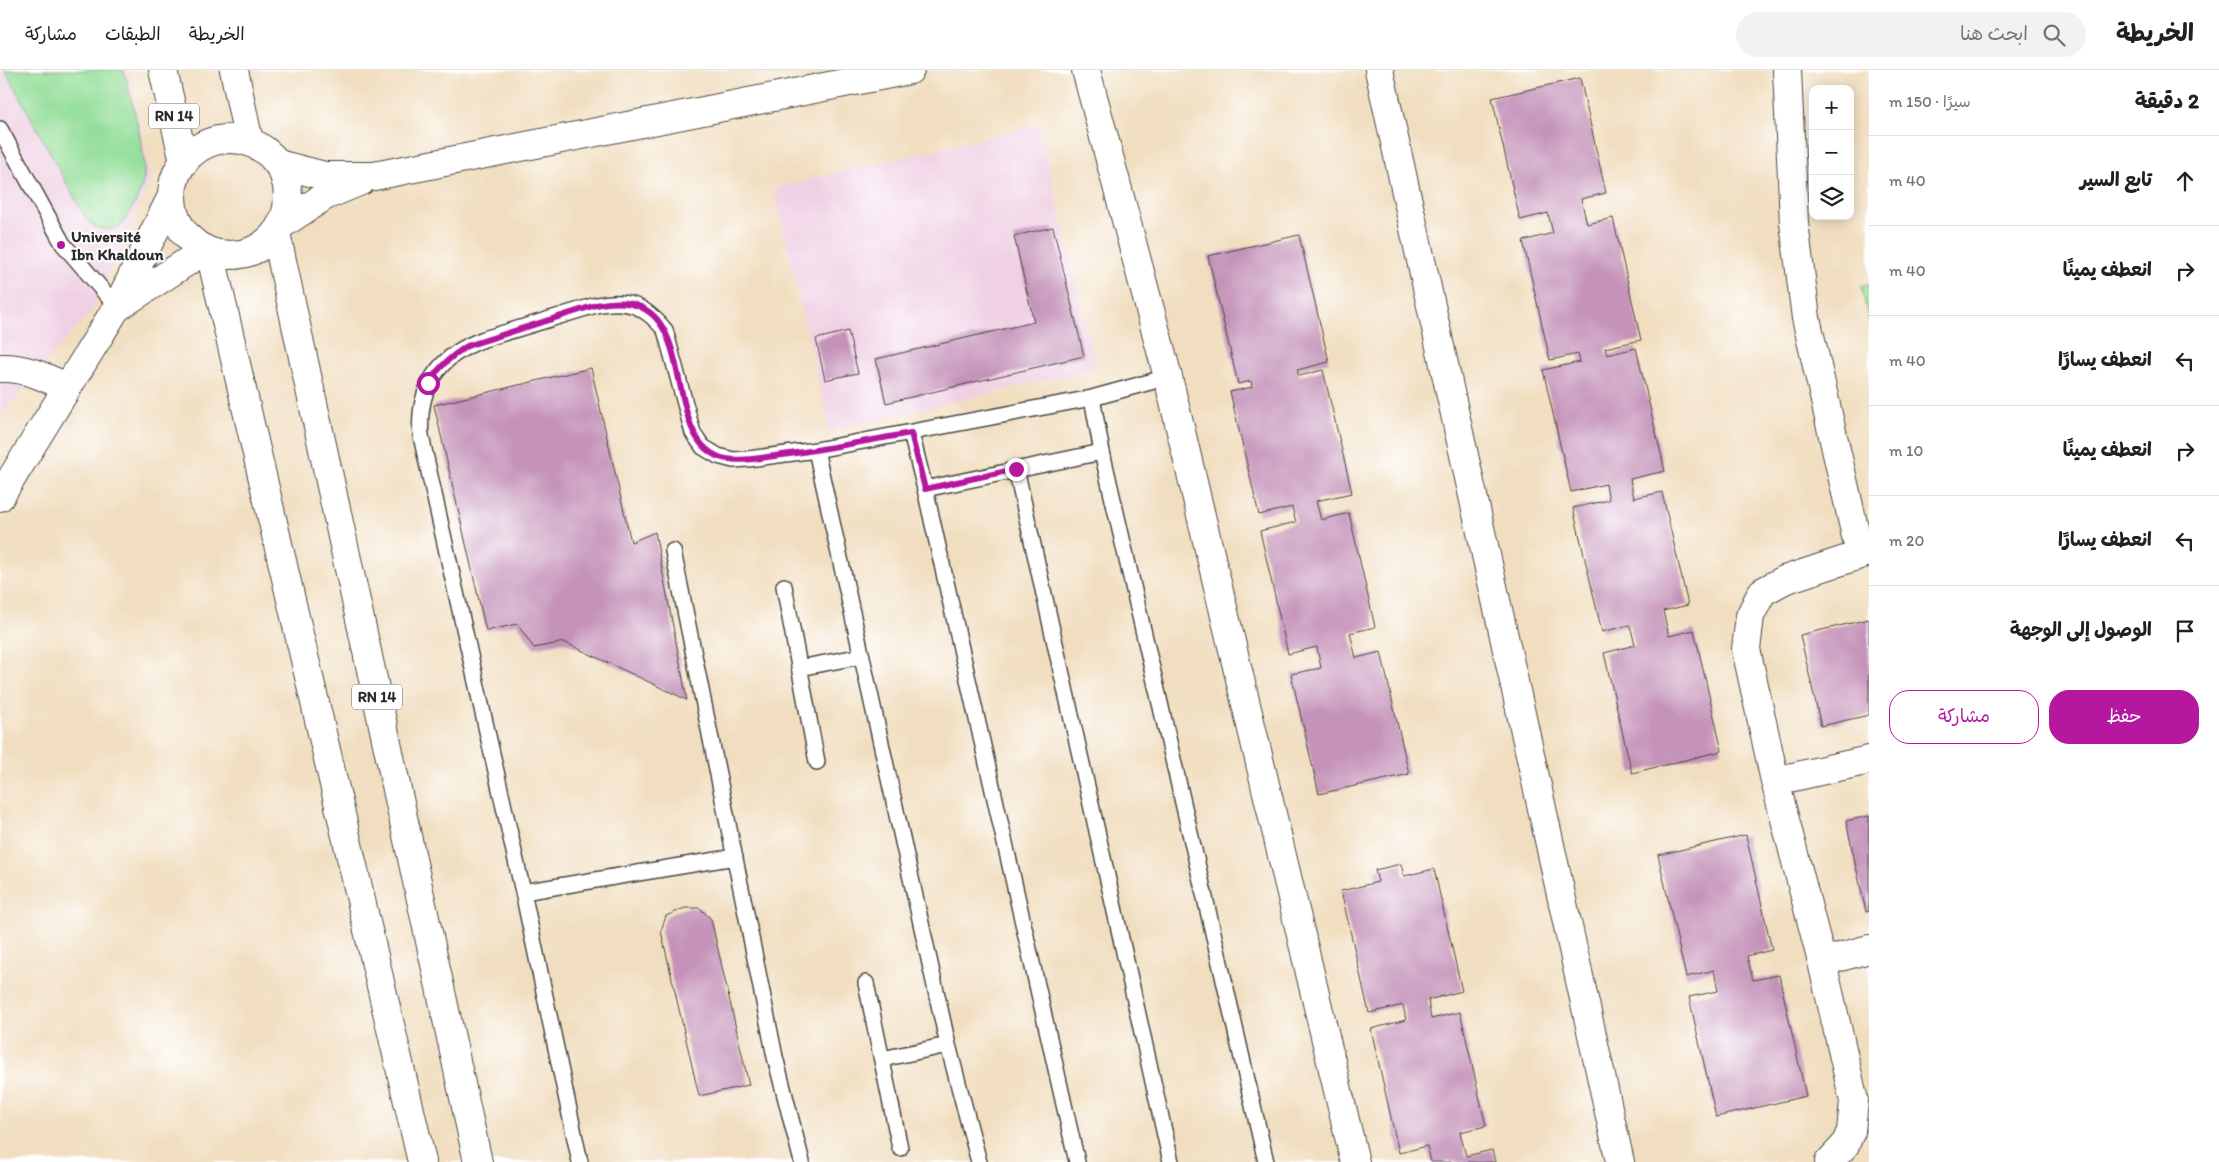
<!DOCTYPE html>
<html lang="ar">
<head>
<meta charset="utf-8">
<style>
	:root { --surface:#fff; --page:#f2f2f2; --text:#202124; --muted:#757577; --line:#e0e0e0; --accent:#b5179e }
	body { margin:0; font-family:Itim,"Playpen Sans Arabic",sans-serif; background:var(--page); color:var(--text); direction:rtl }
	.controls { position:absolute; right:15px; top:15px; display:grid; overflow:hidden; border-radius:10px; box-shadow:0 2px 12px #0003 }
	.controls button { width:45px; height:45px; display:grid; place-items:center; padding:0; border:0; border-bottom:1px solid var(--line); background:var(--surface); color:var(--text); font:25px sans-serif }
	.stop { position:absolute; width:15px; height:15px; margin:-11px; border:4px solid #b5179e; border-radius:50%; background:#fff }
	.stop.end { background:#b5179e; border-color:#fff; box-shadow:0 1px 5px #0008 }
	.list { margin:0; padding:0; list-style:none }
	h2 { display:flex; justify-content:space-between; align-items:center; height:65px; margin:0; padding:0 20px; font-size:21px }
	h2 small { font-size:16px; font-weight:400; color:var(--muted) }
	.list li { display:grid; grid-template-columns:32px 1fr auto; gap:15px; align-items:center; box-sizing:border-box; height:90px; padding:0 20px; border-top:1px solid var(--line) }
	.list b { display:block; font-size:19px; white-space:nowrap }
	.list em { font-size:16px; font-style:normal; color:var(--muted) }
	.actions { display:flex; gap:10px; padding:15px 20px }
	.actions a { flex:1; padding:11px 0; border:1px solid var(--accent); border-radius:20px; text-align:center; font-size:18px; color:var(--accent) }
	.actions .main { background:var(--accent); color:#fff }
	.icon { flex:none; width:28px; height:28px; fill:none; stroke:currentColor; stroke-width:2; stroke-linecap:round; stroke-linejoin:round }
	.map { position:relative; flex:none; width:1869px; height:1092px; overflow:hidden; direction:ltr }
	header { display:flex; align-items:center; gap:30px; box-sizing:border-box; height:70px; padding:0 25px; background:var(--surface); border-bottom:1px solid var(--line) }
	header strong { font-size:24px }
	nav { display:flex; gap:28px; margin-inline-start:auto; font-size:18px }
	.search { width:350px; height:45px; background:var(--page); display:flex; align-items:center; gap:12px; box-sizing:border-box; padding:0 18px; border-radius:28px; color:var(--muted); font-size:19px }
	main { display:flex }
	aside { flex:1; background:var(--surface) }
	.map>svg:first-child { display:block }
</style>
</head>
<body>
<header>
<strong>الخريطة</strong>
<div class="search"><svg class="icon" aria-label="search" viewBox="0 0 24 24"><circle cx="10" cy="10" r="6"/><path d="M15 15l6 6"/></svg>ابحث هنا</div>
<nav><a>الخريطة</a><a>الطبقات</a><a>مشاركة</a></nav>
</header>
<main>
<aside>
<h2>2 دقيقة<small>سيرًا · 150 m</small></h2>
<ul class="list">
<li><svg class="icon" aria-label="ahead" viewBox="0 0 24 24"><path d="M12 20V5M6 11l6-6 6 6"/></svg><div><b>تابع السير</b></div><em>40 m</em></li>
<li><svg class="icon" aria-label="right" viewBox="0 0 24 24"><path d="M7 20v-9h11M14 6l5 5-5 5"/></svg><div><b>انعطف يمينًا</b></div><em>40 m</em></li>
<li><svg class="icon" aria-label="left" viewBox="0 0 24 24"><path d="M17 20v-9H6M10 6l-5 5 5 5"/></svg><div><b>انعطف يسارًا</b></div><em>40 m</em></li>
<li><svg class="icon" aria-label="right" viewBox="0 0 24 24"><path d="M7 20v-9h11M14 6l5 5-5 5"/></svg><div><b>انعطف يمينًا</b></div><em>10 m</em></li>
<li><svg class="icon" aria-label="left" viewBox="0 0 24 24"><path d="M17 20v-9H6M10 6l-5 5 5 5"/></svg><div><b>انعطف يسارًا</b></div><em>20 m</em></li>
<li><svg class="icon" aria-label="arrive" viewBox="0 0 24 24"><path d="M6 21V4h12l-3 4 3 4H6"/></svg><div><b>الوصول إلى الوجهة</b></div></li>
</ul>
<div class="actions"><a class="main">حفظ</a><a>مشاركة</a></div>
</aside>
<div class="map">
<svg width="1869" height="1092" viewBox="0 0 1869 1092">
	<rect width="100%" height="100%" fill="#fff"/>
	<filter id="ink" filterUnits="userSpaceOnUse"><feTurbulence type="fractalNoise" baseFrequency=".02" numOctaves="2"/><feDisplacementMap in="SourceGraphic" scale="10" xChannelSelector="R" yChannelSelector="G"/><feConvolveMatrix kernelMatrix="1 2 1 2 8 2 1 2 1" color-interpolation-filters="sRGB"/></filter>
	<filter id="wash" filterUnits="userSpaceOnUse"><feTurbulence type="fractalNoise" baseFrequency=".0096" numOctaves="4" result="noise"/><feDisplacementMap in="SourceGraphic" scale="20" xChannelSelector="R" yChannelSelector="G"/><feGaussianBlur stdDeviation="1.12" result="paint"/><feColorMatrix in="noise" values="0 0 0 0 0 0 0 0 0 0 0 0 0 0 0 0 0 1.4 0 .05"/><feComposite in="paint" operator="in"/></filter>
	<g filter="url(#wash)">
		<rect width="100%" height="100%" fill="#f1dec0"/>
		<path fill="#f0d0e4" d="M0 0H128L151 109 92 240 0 345Z
			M1039 55 1096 298 830 361 774 118Z"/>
		<path fill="#94de9a" stroke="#608462" d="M5 0H124C130 26 147 83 144 107 141 126 131 141 121 156 105 161 98 161 86 149Z
			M1869 214V252L1861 216Z"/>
		<g id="blocks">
			<path fill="#c593b9" d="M1580 8 1606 123 1581 129 1587 154 1613 148 1641 270 1605 278 1607 285 1636 278 1665 401 1630 409 1634 428 1662 422 1688 535 1663 541 1669 566 1694 560 1722 681 1632 703 1604 583 1635 575 1630 555 1602 562 1573 438 1609 430 1606 414 1571 422 1543 300 1580 292 1578 284 1550 290 1523 171 1553 163 1548 143 1520 150 1492 28Z
				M1053 157 1084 286 886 333 876 289 1034 252 1014 166Z
				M1299 165 1329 292 1297 300 1299 306 1323 300 1352 423 1316 431 1321 450 1349 443 1375 557 1350 563 1356 588 1381 582 1409 704 1319 724 1291 604 1321 598 1317 577 1288 584 1260 461 1296 452 1292 437 1259 445 1230 322 1252 317 1251 311 1238 314 1208 186Z
				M848 261 858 303 825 310 816 269Z
				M591 298 631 472 655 462 687 630 564 572 534 578 517 554 486 561 434 335Z
				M1869 549V645L1821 656 1800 565Z
				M1869 746V841L1866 842 1846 751Z
				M1746 765 1772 880 1747 886 1753 910 1779 905 1806 1026 1716 1047 1689 927 1718 921 1714 900 1686 907 1658 785Z
				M1401 794 1404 806 1434 799 1462 921 1428 930 1431 949 1460 942 1486 1056 1460 1062 1466 1086 1492 1080 1495 1092H1431L1427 1076 1399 1083 1371 959 1406 950 1403 935 1369 943 1341 821 1378 812 1375 800Z
				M685 838H700L711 849 749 1015 699 1026 661 861 666 846Z"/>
		</g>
	</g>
	<g filter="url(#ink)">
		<use href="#blocks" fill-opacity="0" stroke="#494641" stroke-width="1"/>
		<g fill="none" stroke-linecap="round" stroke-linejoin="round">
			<defs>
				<path id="service" d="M0 59 63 174 117 237
					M1092 328 1102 382 1266 1092
					M911 363 925 419 1077 1092
					M816 380 948 975 979 1092
					M1016 399 1171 1092
					M925 419 1102 382
					M673 481 775 987 802 1092
					M784 516 817 692
					M799 598 862 586
					M523 822 735 787
					M866 913 900 1078
					M882 989 948 975
					M580 1092 523 822 421 366C417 317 438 286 484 269L596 235C628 228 645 236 665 260L693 363 703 377 718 386 733 390 748 389 816 380 1092 328 1168 307"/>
				<path id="minor" d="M1086 0 1168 307 1355 1092
					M1379 0 1620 1092
					M1787 0 1794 153 1806 248 1860 484
					M278 94 325 106H374L910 0
					M281 155 325 126 361 111
					M118 237 205 180
					M0 298C25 297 45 307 66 317
					M0 427 117 237 172 126
					M1775 711 1869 690
					M1822 892 1869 879
					M1829 1092 1845 1075 1851 1061 1854 1031 1822 892 1775 711 1746 579 1750 546 1762 522 1784 510 1869 482"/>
				<path id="trunk" d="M163 0 184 92
					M234 0 249 72
					M172 127a58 58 0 1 1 116 0a58 58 0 1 1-116 0Z
					M276 163 478 1092
					M210 182 422 1092"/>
			</defs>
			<use href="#service" stroke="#494641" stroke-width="18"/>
			<use href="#minor" stroke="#494641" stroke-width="30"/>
			<use href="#trunk" stroke="#494641" stroke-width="30"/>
			<use href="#service" stroke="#fff" stroke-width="15"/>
			<use href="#minor" stroke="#fff" stroke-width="28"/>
			<use href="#trunk" stroke="#fff" stroke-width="28"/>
		</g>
	</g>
	<g fill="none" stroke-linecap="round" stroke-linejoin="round" filter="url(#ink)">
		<path stroke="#b5179e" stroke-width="6" d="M428 313C439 297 451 286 467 276L596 235C707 211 656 363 719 387 736 393 757 388 775 386 821 380 866 371 911 363L925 419 1016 399"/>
	</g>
	<circle fill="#b5179e" stroke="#fff" stroke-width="2" cx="61" cy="175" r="5"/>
	<g text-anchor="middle" stroke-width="4" stroke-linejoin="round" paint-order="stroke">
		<g fill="#fff" stroke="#6b6b6b" stroke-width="1">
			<rect x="149" y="33.5" width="50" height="25" rx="4"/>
			<rect x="352" y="614.5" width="50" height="25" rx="4"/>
		</g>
		<g font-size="15" font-weight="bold" fill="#2b2b2b">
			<text x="174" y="51">RN 14</text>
			<text x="377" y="632">RN 14</text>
		</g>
		<g font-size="16" font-weight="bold" fill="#2b2b2b" stroke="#fff" text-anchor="start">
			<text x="71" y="172">Université<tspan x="71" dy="18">Ibn Khaldoun</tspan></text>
		</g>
	</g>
</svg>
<div class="controls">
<button>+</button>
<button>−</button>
<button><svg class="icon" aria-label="layers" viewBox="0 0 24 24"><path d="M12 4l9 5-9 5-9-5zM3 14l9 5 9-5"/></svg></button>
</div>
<div class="stop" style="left:428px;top:313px"></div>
<div class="stop end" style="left:1016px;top:399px"></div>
</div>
</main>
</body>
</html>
